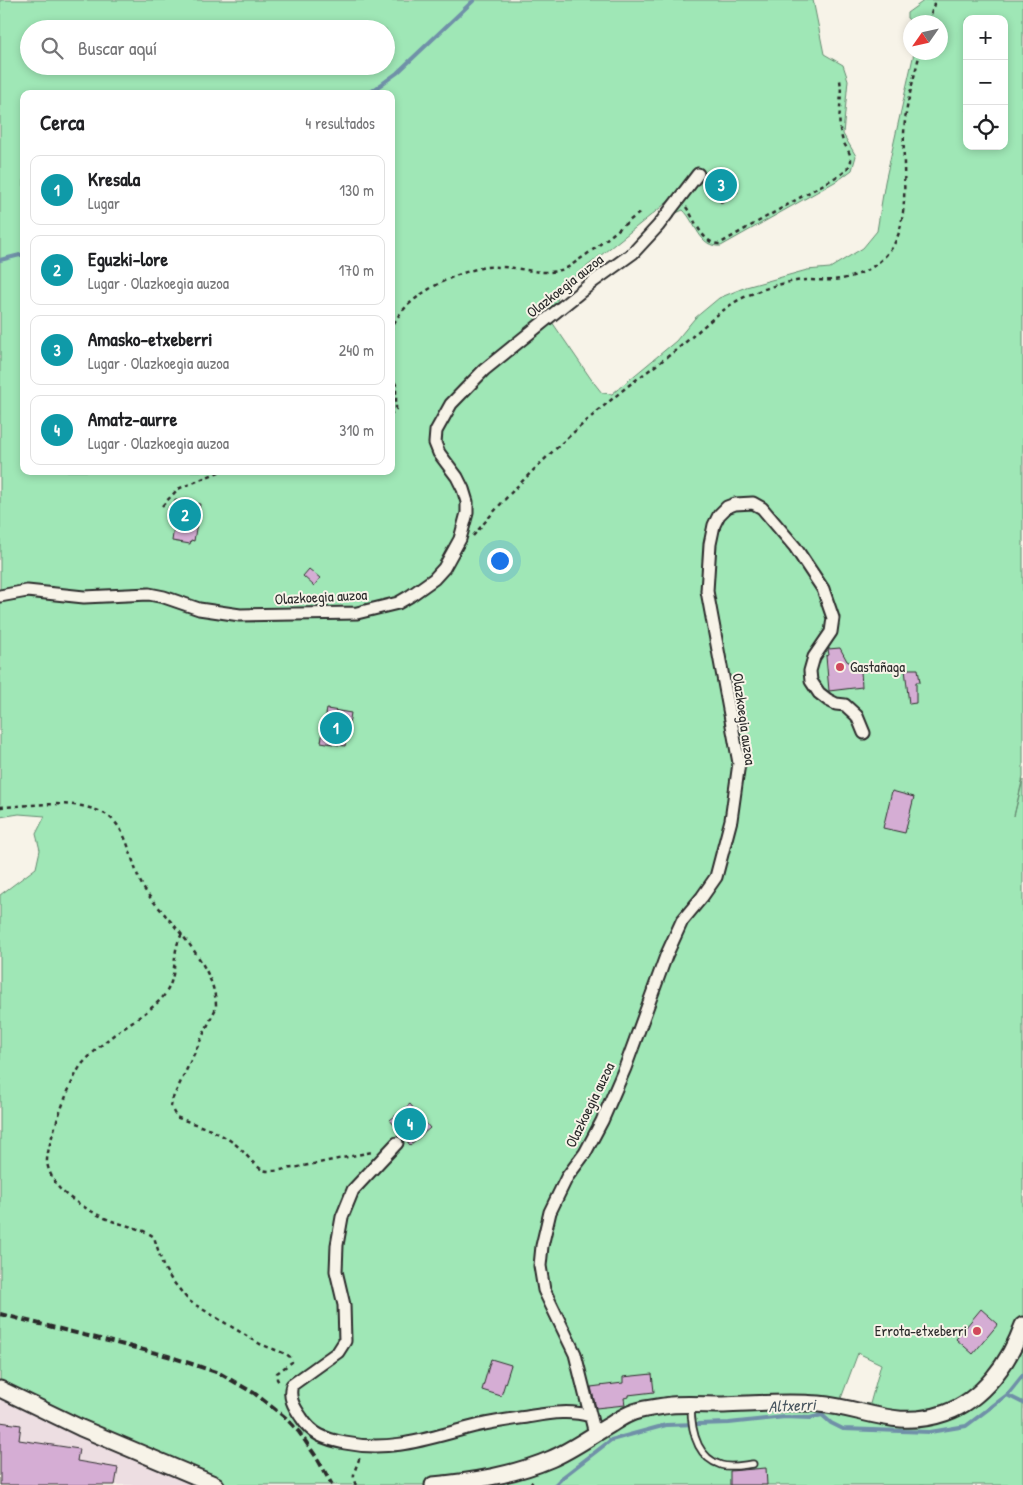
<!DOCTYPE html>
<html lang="es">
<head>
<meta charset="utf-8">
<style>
	:root { --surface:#fff; --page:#f6f6f6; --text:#202124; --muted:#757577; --line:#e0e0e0; --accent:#1a73e8 }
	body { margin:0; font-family:"Patrick Hand",sans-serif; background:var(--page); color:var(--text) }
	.controls { position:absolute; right:15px; top:15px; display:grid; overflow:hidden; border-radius:10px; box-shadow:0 2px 8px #0003 }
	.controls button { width:45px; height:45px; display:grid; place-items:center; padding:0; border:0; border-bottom:1px solid var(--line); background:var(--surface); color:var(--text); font:25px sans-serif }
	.compass { position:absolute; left:903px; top:15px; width:45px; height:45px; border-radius:50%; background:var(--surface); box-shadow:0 2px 8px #0003; rotate:236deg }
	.you { position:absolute; left:499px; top:560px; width:18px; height:18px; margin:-12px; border:4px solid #fff; border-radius:50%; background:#1a73e8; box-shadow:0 0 0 8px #1a73e833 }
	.badge { display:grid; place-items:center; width:32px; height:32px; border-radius:50%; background:var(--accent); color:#fff; font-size:16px; font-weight:700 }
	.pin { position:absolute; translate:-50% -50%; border:2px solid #fff; box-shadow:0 1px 5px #0006 }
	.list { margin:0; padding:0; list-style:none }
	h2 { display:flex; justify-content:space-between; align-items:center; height:65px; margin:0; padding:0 20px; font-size:21px }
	h2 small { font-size:16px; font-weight:400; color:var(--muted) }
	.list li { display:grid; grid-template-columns:32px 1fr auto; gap:15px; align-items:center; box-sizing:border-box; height:70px; margin:0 10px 10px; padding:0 10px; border:1px solid var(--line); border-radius:10px }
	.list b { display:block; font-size:19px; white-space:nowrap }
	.list p { margin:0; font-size:16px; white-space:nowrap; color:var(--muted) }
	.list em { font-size:16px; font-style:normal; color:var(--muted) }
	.icon { flex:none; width:28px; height:28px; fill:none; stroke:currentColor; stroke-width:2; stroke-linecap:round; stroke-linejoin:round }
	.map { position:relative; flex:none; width:1023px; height:1485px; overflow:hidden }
	.search { position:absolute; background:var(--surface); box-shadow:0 2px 8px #0003; left:20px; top:20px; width:375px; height:55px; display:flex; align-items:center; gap:12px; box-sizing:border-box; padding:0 18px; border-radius:28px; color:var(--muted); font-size:19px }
	.panel { position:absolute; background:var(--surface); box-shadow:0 2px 8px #0003; left:20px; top:90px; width:375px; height:385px; border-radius:10px }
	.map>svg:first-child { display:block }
</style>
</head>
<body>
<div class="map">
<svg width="1023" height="1485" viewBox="0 0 1023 1485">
	<rect width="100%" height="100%" fill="#f7f3e8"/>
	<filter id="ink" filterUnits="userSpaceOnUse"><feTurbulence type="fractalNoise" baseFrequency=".02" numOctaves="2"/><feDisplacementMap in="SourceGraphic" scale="10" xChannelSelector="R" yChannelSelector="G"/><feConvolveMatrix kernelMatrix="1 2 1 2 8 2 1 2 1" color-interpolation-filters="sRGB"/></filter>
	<g filter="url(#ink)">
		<path fill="#eddee2" d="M0 1395 203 1485H0Z"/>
		<path fill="#9fe7b6" stroke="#658970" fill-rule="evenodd" d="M0 0H813L824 54 843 65 848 80 843 134 856 156 852 170 840 179 721 246C699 248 696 222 683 210L674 214 670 200 560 288 552 322 591 379 602 393 612 394 676 341 695 318 719 298 746 287 807 270 830 268 863 248 877 231 885 182 914 53 940 52V22H912L907 18V13L925 0H1023V777L1014 816 1023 780V1485H203L0 1395V895L36 868 40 850 36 834 45 816 19 814 0 817ZM967 19H1004V146H967ZM29 29H386V66H29ZM24 94H391V471H24ZM858 1353 881 1364 870 1404 840 1401Z"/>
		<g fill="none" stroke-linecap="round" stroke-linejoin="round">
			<path stroke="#6f90a8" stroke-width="4" d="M368 94 397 73 474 0
				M0 260 24 254
				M1007 1395 1023 1403
				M555 1485 563 1477 611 1440 666 1425 729 1423 785 1417 810 1418 822 1415 831 1423 843 1429 930 1432 966 1426 1007 1395 1023 1375"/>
		</g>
		<path fill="#d5add4" stroke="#2b2b2b" d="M721 167 738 192 721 203 704 178Z
			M175 500 200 504 194 541 191 540 190 544 172 541 174 527H171Z
			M309 569 320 578 314 586 303 576Z
			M840 648 847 661 851 663 854 671H861L862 687 829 691 826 656 829 655 828 649Z
			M905 669H918L920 682H916V703L909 704Z
			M327 709 351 713 345 746 321 742Z
			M892 791 914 797 905 833 883 828Z
			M410 1104 430 1128 410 1145 390 1120Z
			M981 1309 998 1324 973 1354 956 1339Z
			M491 1359 511 1365 501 1396 482 1390Z
			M652 1374 654 1392 628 1395V1397L624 1398 625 1405 596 1408 591 1387 623 1383V1377Z
			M0 1422 21 1425 19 1440 79 1449 77 1461 118 1468 115 1485H0Z
			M766 1468 767 1485H730V1471Z"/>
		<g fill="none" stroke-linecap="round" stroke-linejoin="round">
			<defs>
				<path id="lane" d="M691 1405C691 1428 695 1457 721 1465 731 1468 743 1465 753 1464"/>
				<path id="street" d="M0 596 27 591 84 597 149 594 164 597 199 609 240 615 357 613 398 603 410 596 434 579 444 568 460 539 467 513V502L463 489 457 477 439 453 435 443 436 431 451 404 484 370 594 281 633 253 658 226 698 174
					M397 1143 353 1190 342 1217 337 1245 336 1271 344 1305 345 1341 338 1352 292 1385C288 1397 294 1407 301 1417 312 1435 325 1439 345 1443 395 1453 433 1436 480 1425 497 1421 515 1419 533 1416 552 1413 571 1410 590 1416
					M595 1434 575 1354 544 1290 540 1266 542 1246 550 1212 567 1177 585 1153 602 1121 625 1068 666 956 682 921 702 897 716 877 731 820 739 763 707 591 710 544 714 525 719 515 727 507 735 504 753 503 762 508 795 547 823 589 833 618 831 632 814 657 810 671 811 681 819 693 828 700 836 704 845 705 857 716 864 733"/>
				<path id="secondary" d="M0 1389 81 1428 216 1485
					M433 1485C473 1481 514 1475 551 1459 572 1450 591 1436 610 1425 618 1420 625 1415 634 1412 645 1408 659 1407 671 1405 688 1404 706 1405 724 1405 755 1404 787 1401 819 1404 865 1408 896 1430 945 1413 983 1400 1010 1361 1023 1325"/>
			</defs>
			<use href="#lane" stroke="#2b2b2b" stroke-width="9"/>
			<use href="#street" stroke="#2b2b2b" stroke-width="15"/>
			<use href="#secondary" stroke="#2b2b2b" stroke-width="19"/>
			<path stroke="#2b2b2b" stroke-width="2.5" stroke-dasharray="4 4" stroke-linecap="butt" d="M929 22 935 0
				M686 207C695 219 702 244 719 244L843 173C847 169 851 165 851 160 851 152 844 146 842 138 836 120 843 99 840 80
				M391 331C400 299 451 274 481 268 487 266 494 267 501 267 522 267 544 277 564 269 570 267 575 262 580 259 601 245 620 227 641 212
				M391 375 396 385V409L391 414
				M162 506 178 489 221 471
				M473 536C485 522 496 509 508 496 545 457 586 420 628 386 642 375 657 365 671 354 692 338 712 317 735 302 753 292 776 284 796 281 808 279 821 281 833 280 857 278 877 268 891 249 911 221 902 167 904 134 905 106 914 79 920 52
				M0 807C32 806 76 798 105 814 129 828 130 861 141 883 147 896 158 906 166 916 187 940 217 975 216 1008L172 1100 171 1107 176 1117C196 1125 217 1130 235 1144 243 1150 255 1167 263 1170 271 1173 284 1169 293 1168 320 1163 346 1157 372 1152
				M182 934C169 955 181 975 162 998 151 1010 136 1019 123 1028 109 1038 95 1050 83 1063 72 1074 46 1146 47 1162 48 1171 54 1182 60 1189 70 1200 98 1216 112 1221 126 1226 142 1228 154 1237L163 1266 171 1279 189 1301 260 1344 286 1354 290 1357 292 1362 277 1373V1379L280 1384
				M356 1485C350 1475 358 1465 360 1456
				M530 1485 534 1480"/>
			<use href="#lane" stroke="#f7f3e8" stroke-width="5.5"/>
			<use href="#street" stroke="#f7f3e8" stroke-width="11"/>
			<use href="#secondary" stroke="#f7f3e8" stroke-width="15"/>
			<path stroke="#2b2b2b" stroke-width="4" stroke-dasharray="8 4" stroke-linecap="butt" d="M0 1314 168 1356 219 1373 254 1393 286 1418 299 1432 317 1458 332 1485"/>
		</g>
	</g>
	<g fill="#d1495b" stroke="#f7f3e8" stroke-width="2">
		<circle cx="840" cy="667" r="5"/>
		<circle cx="977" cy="1331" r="5"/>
	</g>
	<g text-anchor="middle" stroke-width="4" stroke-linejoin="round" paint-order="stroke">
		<g font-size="15" fill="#2b2b2b" stroke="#f7f3e8">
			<text transform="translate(565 286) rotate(-38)" y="5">Olazkoegia auzoa</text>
			<text transform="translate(321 597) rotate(-3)" y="5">Olazkoegia auzoa</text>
			<text transform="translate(744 719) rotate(82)" y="5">Olazkoegia auzoa</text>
			<text transform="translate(590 1105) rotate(-64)" y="5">Olazkoegia auzoa</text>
		</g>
		<g font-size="15" fill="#2b2b2b" stroke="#f7f3e8" text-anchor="start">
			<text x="850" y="672">Gastañaga</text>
			<text x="967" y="1336" text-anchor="end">Errota-etxeberri</text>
		</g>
		<g font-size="16" font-style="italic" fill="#48555f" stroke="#f7f3e8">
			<text transform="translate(792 1405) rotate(-3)" y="6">Altxerri</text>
		</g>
	</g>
</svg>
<div class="controls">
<button>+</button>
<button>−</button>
<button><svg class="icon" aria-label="locate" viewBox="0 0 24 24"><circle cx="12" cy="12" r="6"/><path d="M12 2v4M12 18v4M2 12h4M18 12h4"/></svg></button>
</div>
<svg class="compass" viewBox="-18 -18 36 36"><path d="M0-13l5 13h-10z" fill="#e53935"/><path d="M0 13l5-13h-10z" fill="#757577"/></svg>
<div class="you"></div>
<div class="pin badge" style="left:336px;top:728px;background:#0f9aa8">1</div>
<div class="pin badge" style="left:185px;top:515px;background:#0f9aa8">2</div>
<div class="pin badge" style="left:721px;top:185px;background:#0f9aa8">3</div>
<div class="pin badge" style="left:410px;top:1124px;background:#0f9aa8">4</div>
<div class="search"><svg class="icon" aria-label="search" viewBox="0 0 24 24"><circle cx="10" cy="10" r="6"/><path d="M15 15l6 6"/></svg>Buscar aquí</div>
<section class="panel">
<h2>Cerca<small>4 resultados</small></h2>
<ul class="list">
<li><span class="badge" style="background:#0f9aa8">1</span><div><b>Kresala</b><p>Lugar</p></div><em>130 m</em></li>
<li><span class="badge" style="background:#0f9aa8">2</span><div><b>Eguzki-lore</b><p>Lugar · Olazkoegia auzoa</p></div><em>170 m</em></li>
<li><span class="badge" style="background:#0f9aa8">3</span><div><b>Amasko-etxeberri</b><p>Lugar · Olazkoegia auzoa</p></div><em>240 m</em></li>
<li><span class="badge" style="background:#0f9aa8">4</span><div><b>Amatz-aurre</b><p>Lugar · Olazkoegia auzoa</p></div><em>310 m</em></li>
</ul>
</section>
</div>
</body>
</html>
